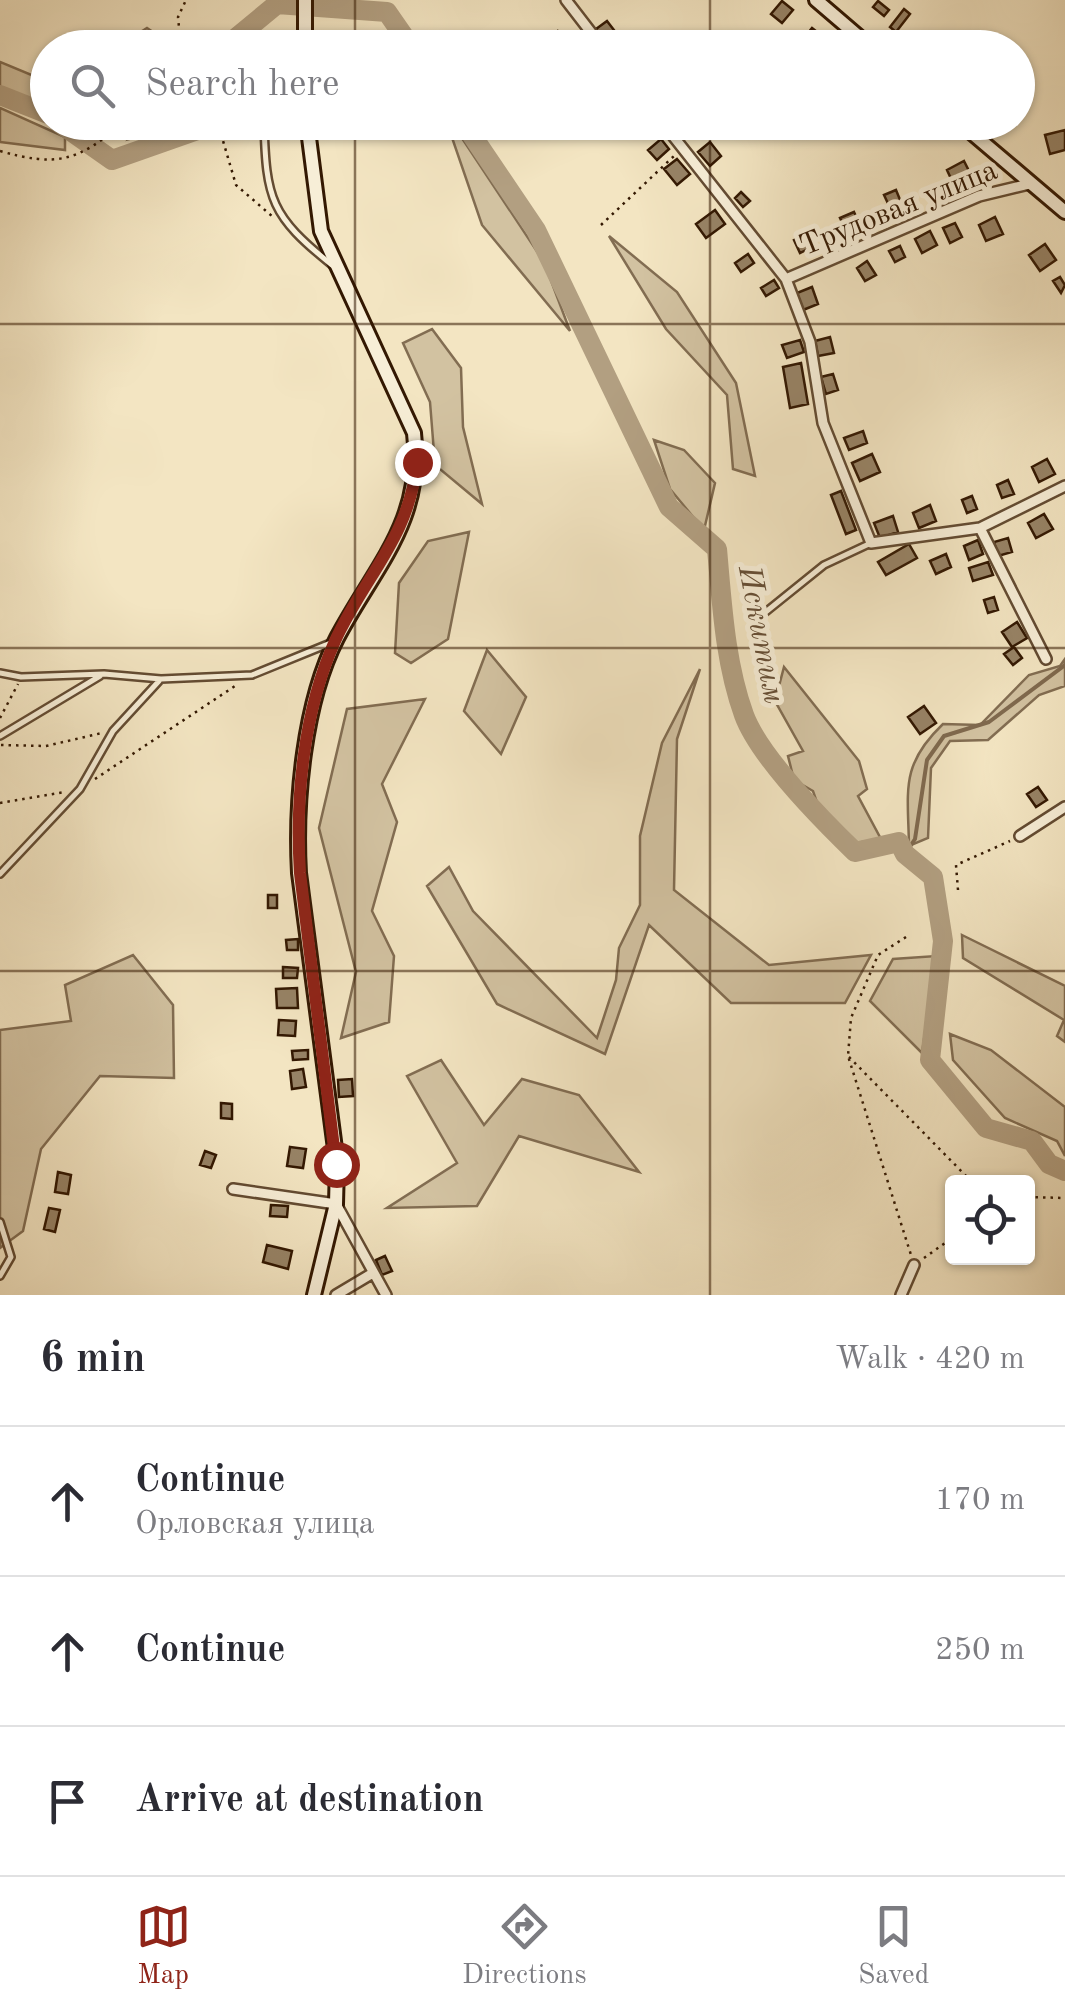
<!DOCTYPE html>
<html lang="en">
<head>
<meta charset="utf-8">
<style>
	:root { --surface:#fff; --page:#f2f2f3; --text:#2b2b33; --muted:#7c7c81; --line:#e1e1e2; --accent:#8f2418 }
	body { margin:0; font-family:"Old Standard TT",serif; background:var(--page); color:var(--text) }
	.controls { position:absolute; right:30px; bottom:30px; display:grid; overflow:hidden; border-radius:10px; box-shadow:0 2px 8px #0004 }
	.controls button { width:90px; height:90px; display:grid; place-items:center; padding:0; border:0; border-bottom:2px solid var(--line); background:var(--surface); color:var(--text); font:50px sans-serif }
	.stop { position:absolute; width:30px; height:30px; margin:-22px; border:8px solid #8f2418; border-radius:50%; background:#fff }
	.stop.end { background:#8f2418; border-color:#fff; box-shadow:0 2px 10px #0008 }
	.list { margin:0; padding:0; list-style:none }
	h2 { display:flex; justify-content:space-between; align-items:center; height:130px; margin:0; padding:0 40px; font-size:42px }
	h2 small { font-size:32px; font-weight:400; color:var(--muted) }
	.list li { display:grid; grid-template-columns:65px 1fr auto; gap:30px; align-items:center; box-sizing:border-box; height:150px; padding:0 40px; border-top:2px solid var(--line) }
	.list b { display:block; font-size:38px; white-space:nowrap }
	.list p { margin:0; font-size:32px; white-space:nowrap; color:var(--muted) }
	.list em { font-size:32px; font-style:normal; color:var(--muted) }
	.icon { flex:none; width:55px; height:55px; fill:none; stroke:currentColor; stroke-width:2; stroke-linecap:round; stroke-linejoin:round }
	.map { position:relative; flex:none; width:1065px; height:1295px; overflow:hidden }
	.search { position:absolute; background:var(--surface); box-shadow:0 2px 8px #0004; left:30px; right:30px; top:30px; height:110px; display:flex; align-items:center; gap:25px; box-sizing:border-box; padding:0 35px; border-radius:55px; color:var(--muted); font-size:38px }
	.sheet { height:580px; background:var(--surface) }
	nav { display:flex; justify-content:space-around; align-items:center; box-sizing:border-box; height:140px; border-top:2px solid var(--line); background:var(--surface); font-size:28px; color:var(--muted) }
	nav a { display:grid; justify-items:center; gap:5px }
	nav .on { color:var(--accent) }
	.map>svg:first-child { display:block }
</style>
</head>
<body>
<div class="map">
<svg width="1065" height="1295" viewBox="0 0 1065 1295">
	<rect width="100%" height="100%" fill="#f3e5c2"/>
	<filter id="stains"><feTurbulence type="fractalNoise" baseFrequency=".002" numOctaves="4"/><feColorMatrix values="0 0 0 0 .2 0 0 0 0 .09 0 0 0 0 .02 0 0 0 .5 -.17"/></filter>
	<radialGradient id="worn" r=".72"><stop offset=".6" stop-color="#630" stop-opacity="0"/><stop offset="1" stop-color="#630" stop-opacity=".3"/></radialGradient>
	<path fill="#d2c2a1" stroke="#826d52" stroke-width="2.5" d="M147 28 175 47H117Z
		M0 62 41 79 47 73V107L0 89Z
		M0 108 65 137V150L0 142Z
		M144 123V122L194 123 129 139Z
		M447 123H452L544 262 570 331 482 225Z
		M609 236 677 292 736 383 755 476 733 469 727 395 666 329Z
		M432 329 461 368 463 427 482 504 435 465 430 402 403 343Z
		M654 440 684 450 715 483 704 530 670 489Z
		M469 532 448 639 411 663 395 653 399 583 428 541Z
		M487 650 526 697 501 754 464 711Z
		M1065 659V686L1039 695 988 740 950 741 931 768 928 838 909 846C908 790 900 765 943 724L980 725 1029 675 1060 666Z
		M784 667 859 761 867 789 858 796 881 839 856 843 820 811 813 791 794 780 788 756 803 751 775 701Z
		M700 669 677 739 674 890 769 965 871 955 845 1003H731L649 925 605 1054 497 1004 427 886 449 867 473 911 597 1038 616 980 619 948 640 905V836L662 743Z
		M425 699 382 784 397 822 372 911 394 956 389 1022 341 1038 356 972 319 828 347 709Z
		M962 935 1065 986V1042L1057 1036 1064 1020 963 958Z
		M133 955 173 1005 174 1078 100 1076 41 1149 23 1231 0 1248V1030L71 1021 65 985Z
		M936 956 922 1053 870 1001 893 959Z
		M950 1034 991 1050 1065 1107V1156L1057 1141 1005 1118 953 1060Z
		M441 1060 484 1125 522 1079 579 1095 639 1172 519 1136 477 1206 387 1208 457 1163 407 1076Z"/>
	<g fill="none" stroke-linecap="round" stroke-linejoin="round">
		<path stroke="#7f694e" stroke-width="4" d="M905 854 915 839 927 760 944 736 989 722 1065 665"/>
		<path stroke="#b29f81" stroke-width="20" d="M234 48 236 38 277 4 387 12 412 48
			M0 95 48 114
			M58 122 112 160 220 122
			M463 122 536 230 669 507 717 549C722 604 725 663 744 715 759 756 823 821 855 852L899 842 905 854 933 877 943 941 930 1060 986 1128 1032 1141 1049 1164 1065 1171"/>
	</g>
	<path fill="#978366" stroke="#331802" stroke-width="2.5" d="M782 1 793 10 782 23 771 14Z
		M878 1 889 10 884 16 873 7Z
		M904 9 910 14 896 32 890 27Z
		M607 21 617 34 606 43 596 29Z
		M812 28 821 35 812 47 803 39Z
		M558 31 566 36 559 48 551 43Z
		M1065 130V150L1050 154 1045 135Z
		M661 139 669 149 657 160 648 150Z
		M710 142 721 156 710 166 698 152Z
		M677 159 690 174 677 185 664 169Z
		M964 161 972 177 954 185 947 170Z
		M896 190 903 207 892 212 884 195Z
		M741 192 750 201 743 207 735 198Z
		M715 210 725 224 706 238 696 224Z
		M854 212 861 227 847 233 840 218Z
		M995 217 1003 234 986 241 979 225Z
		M955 223 962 237 950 243 943 228Z
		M930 231 937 245 922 253 915 239Z
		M802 236 808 249 800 253 794 240Z
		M1045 244 1056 260 1040 271 1029 255Z
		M900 246 905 257 895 262 889 251Z
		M748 254 754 263 741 272 735 263Z
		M867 261 876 275 865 281 857 268Z
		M1060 277 1065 285 1061 293 1053 281Z
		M774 280 779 288 766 296 761 288Z
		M812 287 818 304 803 310 797 293Z
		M830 337 834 353 818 356 815 341Z
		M800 340 804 352 787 358 782 345Z
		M801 363 808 404 790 408 783 367Z
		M833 374 838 390 826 394 821 377Z
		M863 431 867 443 849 450 844 438Z
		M872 454 880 472 860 481 852 463Z
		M1047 459 1055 474 1039 482 1032 467Z
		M1008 480 1014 494 1002 498 997 485Z
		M841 491 856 530 846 534 831 495Z
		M972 496 977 509 967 513 962 500Z
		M930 505 936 521 919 528 913 513Z
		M1044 514 1053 529 1036 538 1028 523Z
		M893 516 898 532 880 538 874 523Z
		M1008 538 1012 552 998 556 994 542Z
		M978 540 983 554 969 560 964 546Z
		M909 544 917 558 886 575 878 562Z
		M946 554 951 567 936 574 930 561Z
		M988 562 993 575 973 581 969 568Z
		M994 597 998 610 988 613 984 600Z
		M1017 622 1027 638 1012 647 1002 632Z
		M1014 647 1022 658 1013 665 1004 654Z
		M924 706 936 723 920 734 908 717Z
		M1038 787 1047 800 1036 807 1027 794Z
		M268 895H277V908H268Z
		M298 939V950H287L286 940Z
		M283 967 298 968 297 978H283Z
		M297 988 298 1008H277L276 989Z
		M279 1020 296 1021 295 1036 278 1035Z
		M308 1050V1059L293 1060 292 1051Z
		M303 1069 306 1087 292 1089 290 1071Z
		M352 1079 353 1096 339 1097 338 1080Z
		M221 1103 232 1104V1119L221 1118Z
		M290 1147 306 1149 303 1168 287 1166Z
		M205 1151 216 1155 211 1168 200 1165Z
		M346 1152H353L355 1168H347Z
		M58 1172 71 1175 68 1194 55 1192Z
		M271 1205 288 1206 287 1217 270 1216Z
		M49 1208 60 1210 55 1232 44 1229Z
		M267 1245 292 1251 288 1269 263 1262Z
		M385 1256 392 1271 382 1275 376 1260Z"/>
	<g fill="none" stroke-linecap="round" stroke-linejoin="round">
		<defs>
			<path id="lane" d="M264 122C266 200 271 216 332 265
				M752 623 824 565 871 543
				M0 673 21 677 104 674 161 679 252 675 333 642
				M0 736 100 676
				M0 874 80 789 113 731 159 681
				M0 1222 11 1257 0 1276"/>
			<path id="street" d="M566 0 603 48
				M662 122 786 279 810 342 823 423 871 543 980 528 1065 486
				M786 279 979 196 1029 184
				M980 528 1046 659
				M1020 836 1065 807
				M233 1189 336 1204 386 1295
				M336 1295 373 1273
				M901 1295 914 1265"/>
			<path id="secondary" d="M816 0 872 48
				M305 48V0
				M307 122 321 231 414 433C424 521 375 566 337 638 304 702 295 801 299 873L337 1164 336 1204 314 1295
				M959 122 1065 212"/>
		</defs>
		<use href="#lane" stroke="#634b32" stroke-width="10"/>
		<use href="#street" stroke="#634b32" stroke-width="14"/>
		<use href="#secondary" stroke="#331802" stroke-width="18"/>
		<path stroke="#331802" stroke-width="2.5" stroke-dasharray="2.5 5" stroke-linecap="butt" d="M181 48 178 17 186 0
			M221 134 236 185 273 217
			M0 151C56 167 79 162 123 122
			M601 225 674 156
			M0 718 18 684
			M1 745 46 746 102 733
			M95 779 238 684
			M0 803 65 792
			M958 890 956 865 1010 841
			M906 937 878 955 851 1018 848 1056 911 1255
			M849 1057 972 1182
			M1028 1197 1065 1198
			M924 1258 952 1238"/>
		<use href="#lane" stroke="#f7eed7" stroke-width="5"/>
		<use href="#street" stroke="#f7eed7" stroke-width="9"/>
		<use href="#secondary" stroke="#f7eed7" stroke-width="12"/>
	</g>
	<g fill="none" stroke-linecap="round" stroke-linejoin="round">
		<path stroke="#8f2418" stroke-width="12" d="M336 1164 300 873C295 797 304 710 335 641 365 575 409 539 417 462"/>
	</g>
	<path fill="none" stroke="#331802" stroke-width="2.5" stroke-opacity="0.55" d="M355 0V48M710 0V48M355 122V1295M710 122V1295M0 324H1065M0 648H1065M0 971H1065"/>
	<g text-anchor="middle" stroke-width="10" stroke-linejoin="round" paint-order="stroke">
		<g font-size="30" fill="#331802" stroke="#f7eed7">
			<text transform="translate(898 207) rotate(-22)" y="10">Трудовая улица</text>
		</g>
		<g font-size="32" font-style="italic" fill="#664e35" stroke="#f7eed7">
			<text transform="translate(763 634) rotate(79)" y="11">Искитим</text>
		</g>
	</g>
	<rect width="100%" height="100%" filter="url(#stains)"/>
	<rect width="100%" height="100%" fill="url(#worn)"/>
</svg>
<div class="controls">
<button><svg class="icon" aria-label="locate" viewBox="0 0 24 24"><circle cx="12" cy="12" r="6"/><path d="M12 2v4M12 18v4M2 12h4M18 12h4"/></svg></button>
</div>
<div class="stop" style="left:336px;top:1164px"></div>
<div class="stop end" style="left:417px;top:462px"></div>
<div class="search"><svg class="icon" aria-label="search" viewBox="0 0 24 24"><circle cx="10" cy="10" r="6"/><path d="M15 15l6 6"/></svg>Search here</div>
</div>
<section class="sheet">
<h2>6 min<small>Walk · 420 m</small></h2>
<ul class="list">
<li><svg class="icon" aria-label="ahead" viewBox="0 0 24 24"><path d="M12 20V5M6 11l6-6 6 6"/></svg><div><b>Continue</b><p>Орловская улица</p></div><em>170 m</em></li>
<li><svg class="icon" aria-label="ahead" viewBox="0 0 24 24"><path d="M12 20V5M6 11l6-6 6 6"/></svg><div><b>Continue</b></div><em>250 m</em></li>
<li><svg class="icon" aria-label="arrive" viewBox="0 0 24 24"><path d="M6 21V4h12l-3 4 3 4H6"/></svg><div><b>Arrive at destination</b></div></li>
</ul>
</section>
<nav>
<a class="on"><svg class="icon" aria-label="map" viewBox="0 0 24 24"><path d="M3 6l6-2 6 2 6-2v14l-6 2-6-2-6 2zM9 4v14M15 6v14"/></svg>Map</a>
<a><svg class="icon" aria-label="directions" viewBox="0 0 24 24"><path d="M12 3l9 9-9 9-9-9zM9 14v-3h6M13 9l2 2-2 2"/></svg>Directions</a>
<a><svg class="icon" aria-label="saved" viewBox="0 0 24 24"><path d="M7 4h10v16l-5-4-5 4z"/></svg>Saved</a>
</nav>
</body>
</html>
